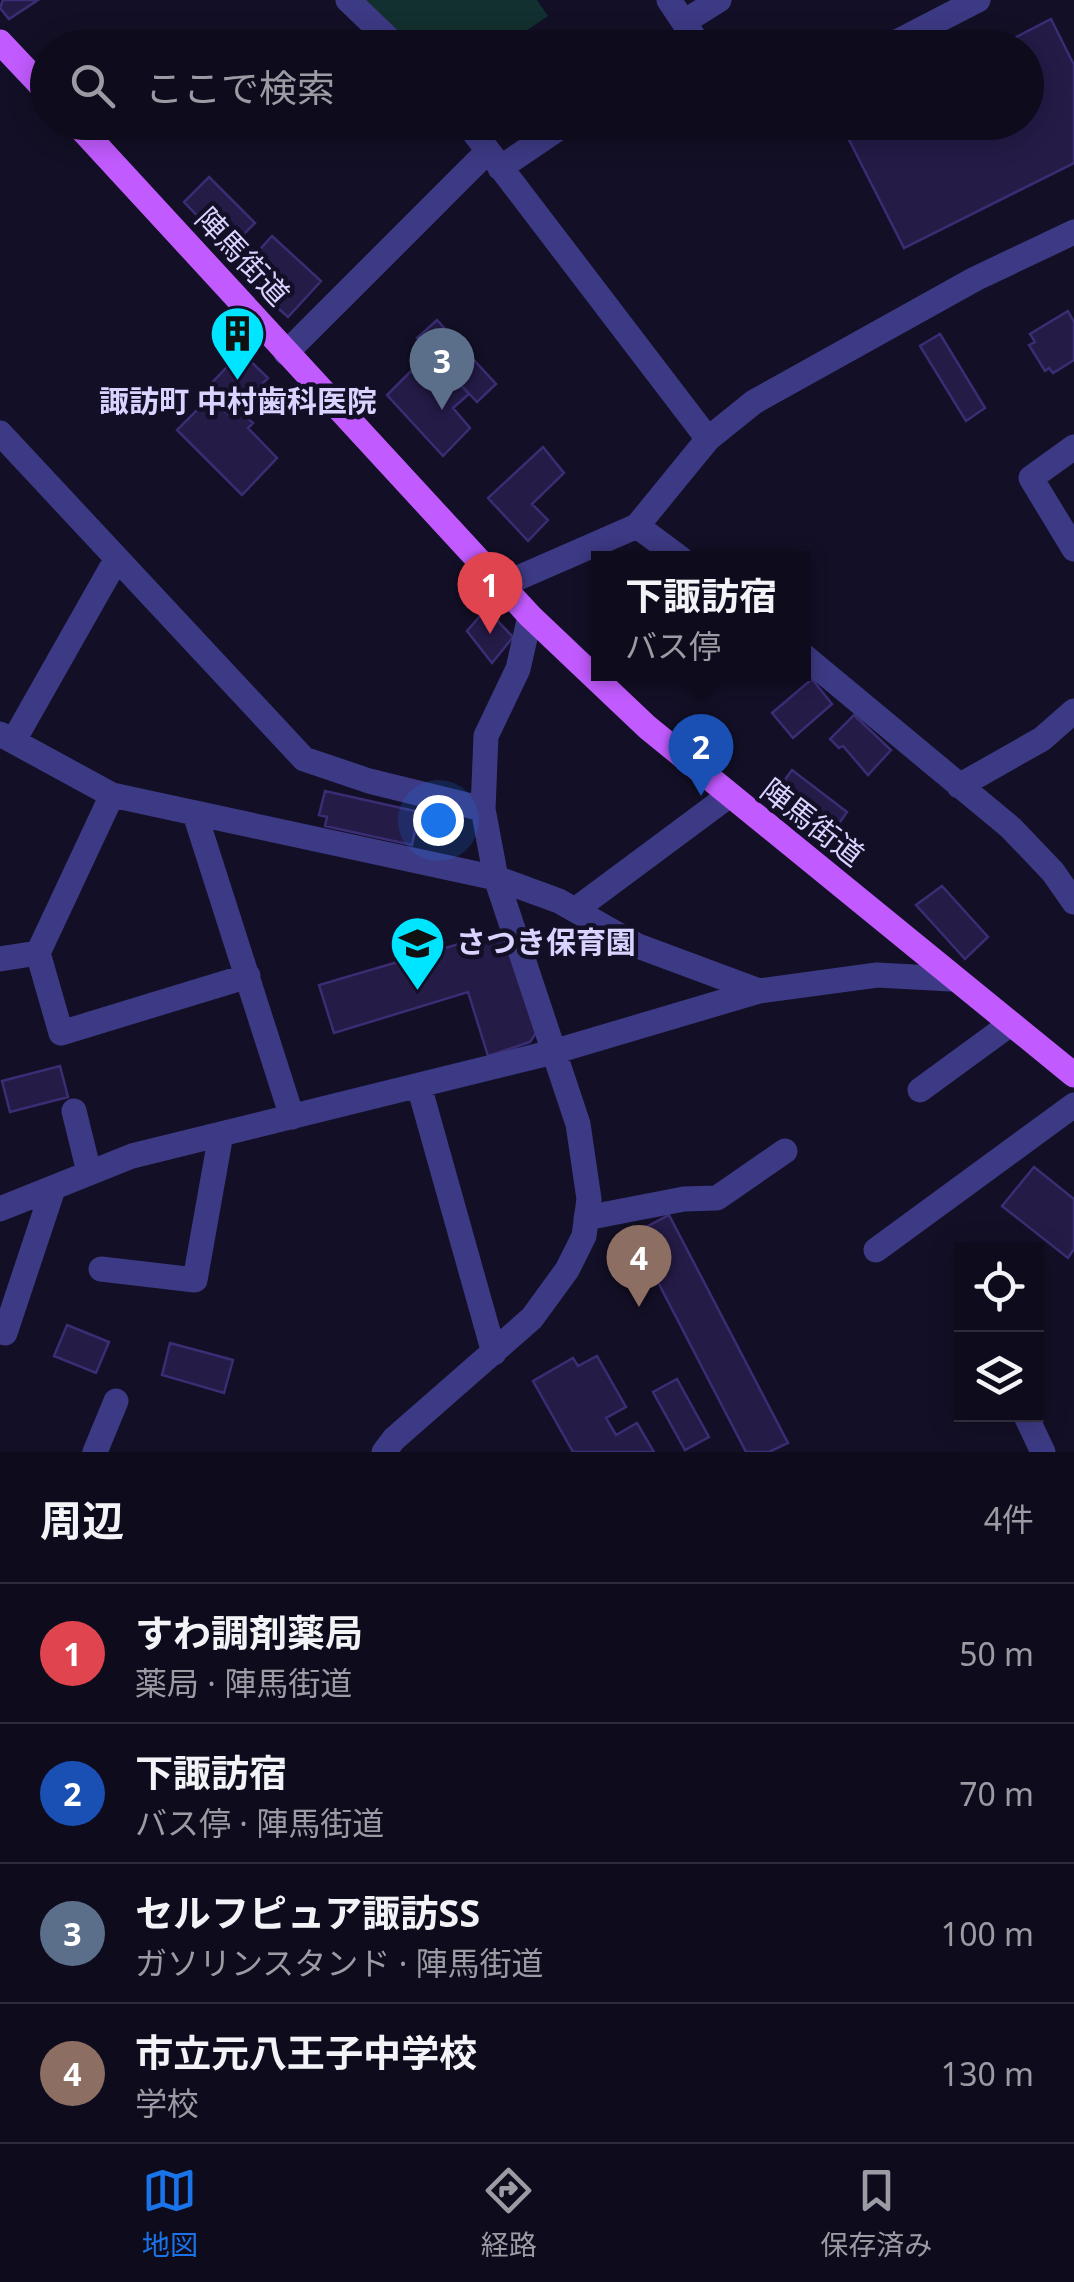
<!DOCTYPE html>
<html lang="ja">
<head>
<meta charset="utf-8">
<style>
	:root { --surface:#0e0b1c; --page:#171425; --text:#f1f3f6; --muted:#9b9ba3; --line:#2e2b3b; --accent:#1a73e8 }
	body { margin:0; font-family:"Noto Sans","Noto Sans JP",sans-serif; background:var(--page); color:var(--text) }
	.controls { position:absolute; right:30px; bottom:30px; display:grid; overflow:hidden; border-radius:0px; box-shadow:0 5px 25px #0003 }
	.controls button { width:90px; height:90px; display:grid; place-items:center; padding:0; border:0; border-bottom:2px solid var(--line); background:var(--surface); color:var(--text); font:50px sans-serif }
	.you { position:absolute; left:438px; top:820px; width:35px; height:35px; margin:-25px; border:8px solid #fff; border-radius:50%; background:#1a73e8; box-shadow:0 0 0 15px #1a73e833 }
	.badge { display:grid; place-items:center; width:65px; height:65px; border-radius:50%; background:var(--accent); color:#fff; font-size:32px; font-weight:700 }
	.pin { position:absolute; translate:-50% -82px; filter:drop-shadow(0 2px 5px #0008) }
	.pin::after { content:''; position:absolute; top:52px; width:35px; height:30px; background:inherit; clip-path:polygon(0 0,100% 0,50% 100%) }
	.popup { position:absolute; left:591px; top:551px; width:220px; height:130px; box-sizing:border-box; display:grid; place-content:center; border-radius:0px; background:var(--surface); filter:drop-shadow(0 2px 8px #0005); font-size:32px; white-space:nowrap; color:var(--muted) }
	.popup b { font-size:38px; color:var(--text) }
	.popup::after { content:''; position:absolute; left:50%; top:100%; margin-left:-20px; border:20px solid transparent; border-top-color:var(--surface) }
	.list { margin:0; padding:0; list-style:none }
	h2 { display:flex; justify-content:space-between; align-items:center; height:130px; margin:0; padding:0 40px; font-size:42px }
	h2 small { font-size:32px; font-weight:400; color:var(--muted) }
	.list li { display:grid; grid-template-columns:65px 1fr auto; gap:30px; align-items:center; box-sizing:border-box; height:140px; padding:0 40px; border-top:2px solid var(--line) }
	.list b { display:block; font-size:38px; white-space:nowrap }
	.list p { margin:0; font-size:32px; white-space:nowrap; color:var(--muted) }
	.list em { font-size:32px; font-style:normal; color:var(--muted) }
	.icon { flex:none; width:55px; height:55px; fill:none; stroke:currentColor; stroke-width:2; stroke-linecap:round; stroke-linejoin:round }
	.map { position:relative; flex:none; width:1074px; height:1452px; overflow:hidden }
	.search { position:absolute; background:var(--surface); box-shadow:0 5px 25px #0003; left:30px; right:30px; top:30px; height:110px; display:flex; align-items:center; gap:25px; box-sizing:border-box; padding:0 35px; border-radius:55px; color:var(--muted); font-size:38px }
	.sheet { height:690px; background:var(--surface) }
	nav { display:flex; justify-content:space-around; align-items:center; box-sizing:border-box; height:140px; border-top:2px solid var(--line); background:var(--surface); font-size:28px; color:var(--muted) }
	nav a { display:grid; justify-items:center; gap:5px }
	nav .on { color:var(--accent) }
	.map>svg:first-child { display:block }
</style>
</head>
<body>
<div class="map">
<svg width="1074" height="1452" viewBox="0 0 1074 1452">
	<rect width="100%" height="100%" fill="#130f26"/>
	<path fill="#12302f" d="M359 0H537L548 16 503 47H410Z"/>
	<path fill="#241b47" stroke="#3b2d73" stroke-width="2.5" d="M3 0H38L9 19 0 8Z
		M1051 19 1074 65V163L904 248 841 124 1026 122V48H995Z
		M209 177 255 223 229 249 184 202Z
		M272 236 321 281 288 317 270 301 274 296 243 268Z
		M1068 311 1074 322V360L1053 373 1049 368 1045 371 1029 345 1035 342 1030 334Z
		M437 320 496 384 477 402 417 338Z
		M940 334 985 408 966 421 920 346Z
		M241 352 268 378 258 388 269 400 249 419 236 407 228 414 210 397 213 393 208 387Z
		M414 368 432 386 447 371 469 394 453 408 470 428 443 456 387 395Z
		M210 397 228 414 236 407 253 423 248 428 277 458 242 495 177 430Z
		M543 447 564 473 532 504 548 520 528 541 488 498Z
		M486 609 513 637 492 663 467 631Z
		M812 679 832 704 793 738 772 713Z
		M854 715 891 750 868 775 843 746 839 748 830 739Z
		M792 770 847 812 826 842 780 807 791 793 781 785Z
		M325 791 419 812 412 845 325 826 327 817 319 815Z
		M942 886 988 937 965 959 916 905Z
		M496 933 507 937 536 1033 530 1042 488 1056 468 992 334 1033 319 985Z
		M60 1066 68 1097 10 1112 2 1081Z
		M1034 1167 1074 1199V1249L1068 1258 1002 1206Z
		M669 1215 788 1443 769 1452H746L633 1234Z
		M67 1325 109 1342 96 1373 54 1356Z
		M170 1343 233 1360 224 1393 162 1375Z
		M597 1356 626 1407 606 1418 616 1435 637 1423 654 1452H573L533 1381 573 1358 578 1366Z
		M677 1379 709 1437 685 1450 653 1392Z"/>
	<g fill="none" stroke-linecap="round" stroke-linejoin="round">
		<path stroke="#3d3a85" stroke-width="25" d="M348 0 398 48
			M669 0 701 48
			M684 22 719 0
			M885 48 978 0
			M466 122 708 439
			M500 168 568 122
			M286 353 487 152
			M0 433 304 759 369 781 483 809
			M1074 447 1031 478 1074 549
			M637 526 680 558
			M502 585 637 526 708 439 754 402 975 279 1074 232
			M804 656 1011 828 1053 872 1074 902
			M0 734 112 795 496 878 559 901 638 946 759 991
			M14 740 116 560
			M959 786 1042 739 1074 711
			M112 795 38 953 61 1033 248 976
			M195 814 292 1117
			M575 910 727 797
			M0 959 38 953
			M419 1086 494 1353
			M920 1090 1009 1025
			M74 1111 89 1172
			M0 1209 132 1156 553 1052 759 991 877 975 951 979
			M586 1218 684 1199 717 1198 785 1151
			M876 1250 1074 1105
			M101 1269 195 1280 221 1134
			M5 1333 53 1189
			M1025 1414 1043 1452
			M95 1452 116 1401
			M384 1452 394 1439 532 1318 567 1270 584 1236 589 1199 578 1124 496 878 483 809 486 736 518 669 530 616"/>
		<path stroke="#c25bff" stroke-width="25" d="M0 42 48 93
			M75 122 530 616 647 727 1074 1075"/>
	</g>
	<defs>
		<symbol id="building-pin" viewBox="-11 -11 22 30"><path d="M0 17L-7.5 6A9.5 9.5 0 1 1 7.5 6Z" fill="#00e5ff" stroke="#130f26"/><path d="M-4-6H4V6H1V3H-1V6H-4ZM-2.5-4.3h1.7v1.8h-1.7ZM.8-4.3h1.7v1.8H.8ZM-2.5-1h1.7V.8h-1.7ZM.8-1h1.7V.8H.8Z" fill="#111"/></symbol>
		<symbol id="school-pin" viewBox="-11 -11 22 30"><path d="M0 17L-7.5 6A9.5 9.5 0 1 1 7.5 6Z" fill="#00e5ff" stroke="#130f26"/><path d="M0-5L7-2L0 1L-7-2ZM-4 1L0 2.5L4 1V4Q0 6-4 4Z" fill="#111"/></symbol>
	</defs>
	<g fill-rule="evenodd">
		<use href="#building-pin" x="206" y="302" width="63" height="86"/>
		<use href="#school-pin" x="386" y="912" width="63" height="86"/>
	</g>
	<g text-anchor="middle" stroke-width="9" stroke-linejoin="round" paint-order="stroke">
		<g font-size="30" fill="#d9d4ff" stroke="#130f26">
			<text transform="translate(242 257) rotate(47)" y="10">陣馬街道</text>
			<text transform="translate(812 823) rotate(38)" y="10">陣馬街道</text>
		</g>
		<g font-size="30" font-weight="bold" fill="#d9d4ff" stroke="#130f26">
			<text x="238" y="412">諏訪町 中村歯科医院</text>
			<text x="456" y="953" text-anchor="start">さつき保育園</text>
		</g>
	</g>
</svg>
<div class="controls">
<button><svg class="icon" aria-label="locate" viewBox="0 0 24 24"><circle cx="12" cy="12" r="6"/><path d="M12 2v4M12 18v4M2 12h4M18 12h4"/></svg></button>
<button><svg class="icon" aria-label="layers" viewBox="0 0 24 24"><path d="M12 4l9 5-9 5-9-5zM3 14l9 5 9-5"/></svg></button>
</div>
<div class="you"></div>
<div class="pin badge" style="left:490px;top:634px;background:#e0444e">1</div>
<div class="pin badge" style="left:701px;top:796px;background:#1a4fb4">2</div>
<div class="popup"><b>下諏訪宿</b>バス停</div>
<div class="pin badge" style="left:442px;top:410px;background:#5c6f8a">3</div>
<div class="pin badge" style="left:639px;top:1307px;background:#8d6e63">4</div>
<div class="search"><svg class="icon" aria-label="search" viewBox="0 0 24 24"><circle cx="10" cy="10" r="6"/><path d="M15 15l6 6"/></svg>ここで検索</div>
</div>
<section class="sheet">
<h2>周辺<small>4件</small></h2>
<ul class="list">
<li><span class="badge" style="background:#e0444e">1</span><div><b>すわ調剤薬局</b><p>薬局 · 陣馬街道</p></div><em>50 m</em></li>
<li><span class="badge" style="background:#1a4fb4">2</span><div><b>下諏訪宿</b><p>バス停 · 陣馬街道</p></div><em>70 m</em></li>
<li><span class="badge" style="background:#5c6f8a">3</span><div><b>セルフピュア諏訪SS</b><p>ガソリンスタンド · 陣馬街道</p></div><em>100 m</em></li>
<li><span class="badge" style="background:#8d6e63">4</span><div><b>市立元八王子中学校</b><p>学校</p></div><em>130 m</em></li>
</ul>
</section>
<nav>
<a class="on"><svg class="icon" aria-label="map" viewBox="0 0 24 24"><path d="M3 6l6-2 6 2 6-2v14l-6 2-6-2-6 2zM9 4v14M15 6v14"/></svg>地図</a>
<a><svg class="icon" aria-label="directions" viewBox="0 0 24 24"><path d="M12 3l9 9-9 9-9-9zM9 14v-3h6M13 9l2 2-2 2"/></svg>経路</a>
<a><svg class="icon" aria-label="saved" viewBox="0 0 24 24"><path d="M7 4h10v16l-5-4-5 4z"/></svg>保存済み</a>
</nav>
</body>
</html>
